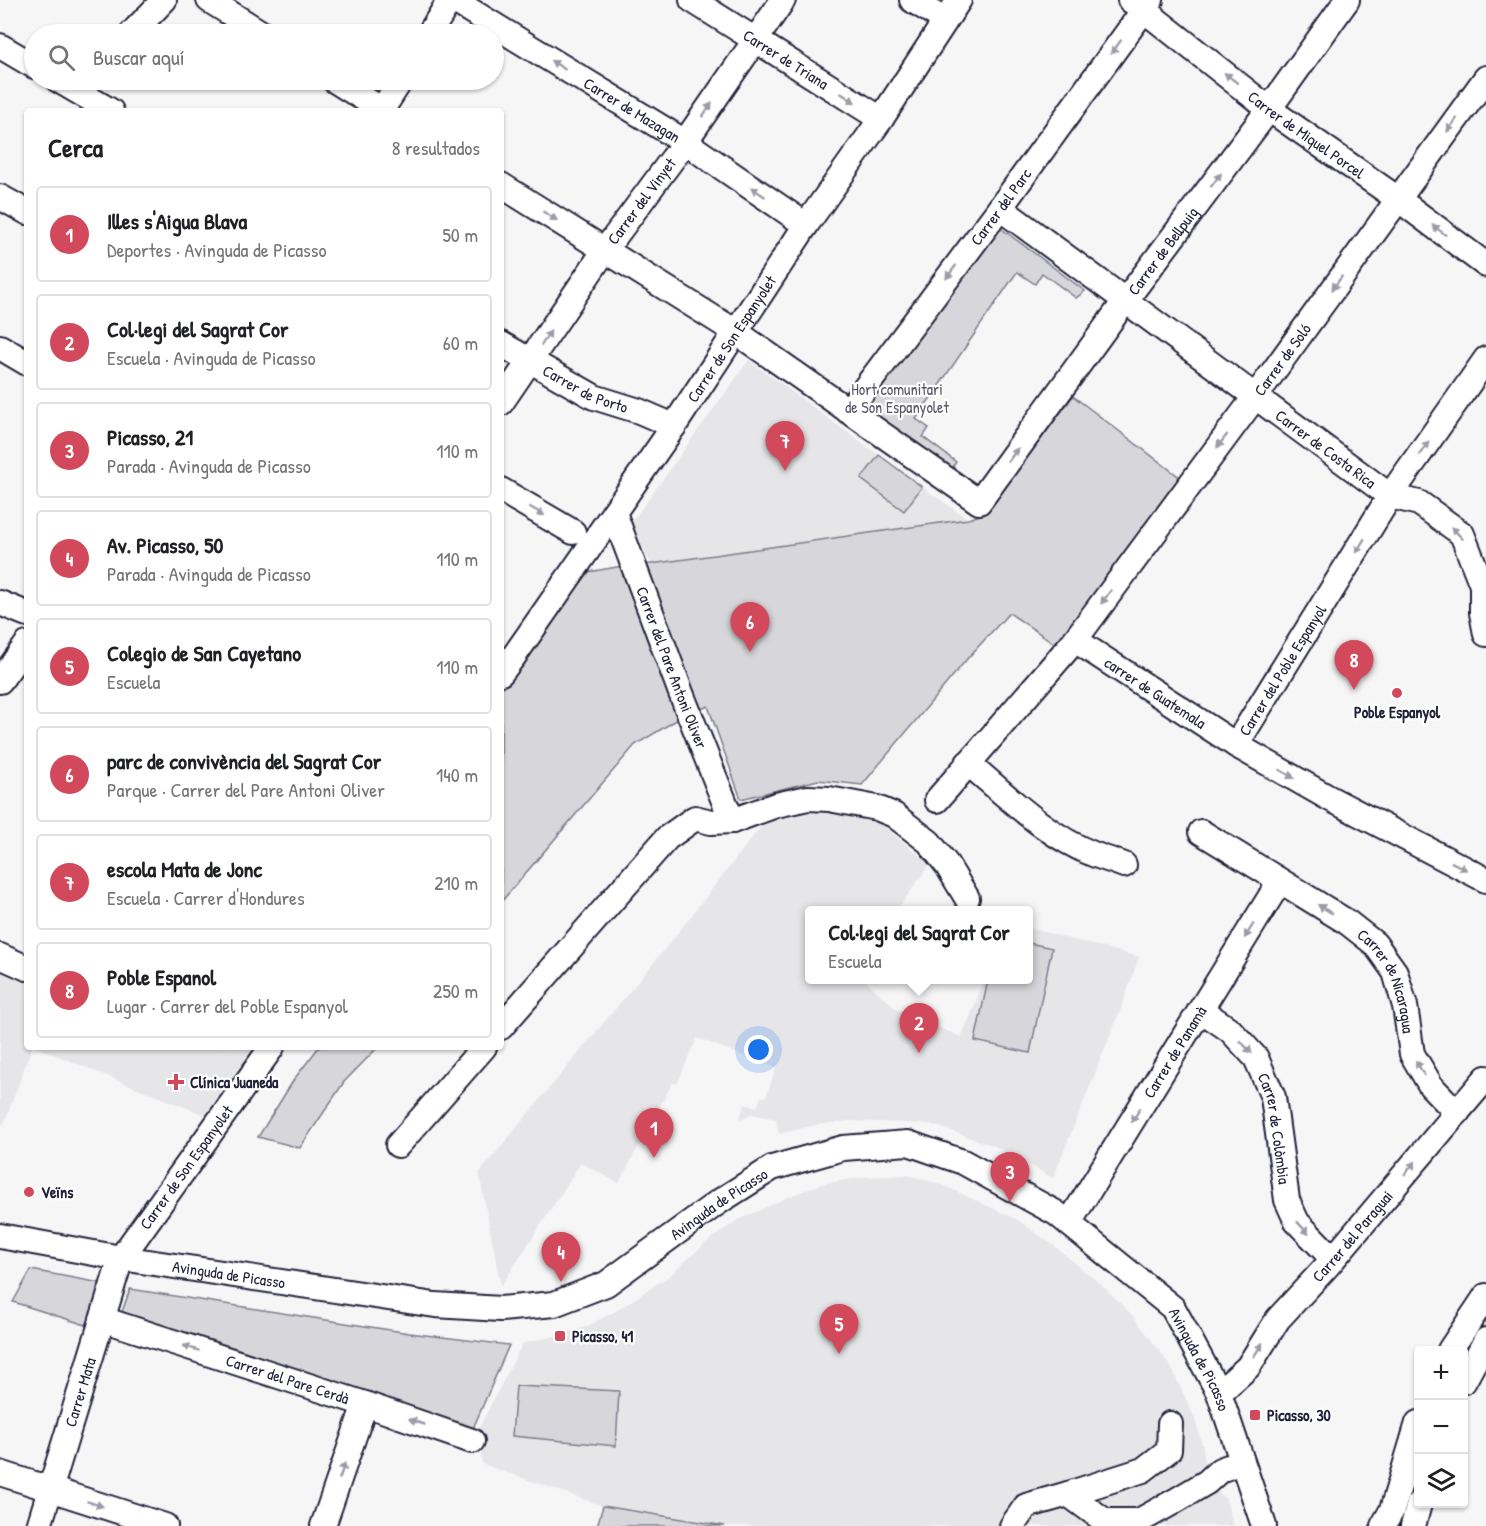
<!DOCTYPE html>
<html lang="es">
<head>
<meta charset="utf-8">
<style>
	:root { --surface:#fff; --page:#f6f6f6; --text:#202124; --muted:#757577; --line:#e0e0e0; --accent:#d1495b }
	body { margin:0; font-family:"Patrick Hand",sans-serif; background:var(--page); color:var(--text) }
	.controls { position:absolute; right:18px; bottom:18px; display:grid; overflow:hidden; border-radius:6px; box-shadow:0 2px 4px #0004 }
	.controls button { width:54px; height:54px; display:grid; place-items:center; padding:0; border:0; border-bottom:2px solid var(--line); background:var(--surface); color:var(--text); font:30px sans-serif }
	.you { position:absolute; left:759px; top:1050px; width:21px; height:21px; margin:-15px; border:4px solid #fff; border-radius:50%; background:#1a73e8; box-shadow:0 0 0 9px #1a73e833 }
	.badge { display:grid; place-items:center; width:39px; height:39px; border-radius:50%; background:var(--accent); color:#fff; font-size:20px; font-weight:700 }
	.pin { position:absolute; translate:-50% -50px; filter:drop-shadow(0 2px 3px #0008) }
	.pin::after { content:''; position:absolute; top:32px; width:21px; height:18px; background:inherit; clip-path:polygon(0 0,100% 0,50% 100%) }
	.popup { position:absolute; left:805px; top:906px; width:228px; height:78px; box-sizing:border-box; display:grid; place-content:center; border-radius:6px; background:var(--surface); filter:drop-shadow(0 2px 4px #0005); font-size:20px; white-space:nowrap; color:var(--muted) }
	.popup b { font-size:22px; color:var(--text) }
	.popup::after { content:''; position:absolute; left:50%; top:100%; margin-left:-12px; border:12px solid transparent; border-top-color:var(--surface) }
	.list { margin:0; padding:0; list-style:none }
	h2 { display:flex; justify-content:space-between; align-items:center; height:78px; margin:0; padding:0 24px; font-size:26px }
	h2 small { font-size:20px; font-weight:400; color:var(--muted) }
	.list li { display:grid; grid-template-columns:39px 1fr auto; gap:18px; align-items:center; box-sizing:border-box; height:96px; margin:0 12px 12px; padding:0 12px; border:2px solid var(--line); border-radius:6px }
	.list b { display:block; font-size:22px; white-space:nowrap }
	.list p { margin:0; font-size:20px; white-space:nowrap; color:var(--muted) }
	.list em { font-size:20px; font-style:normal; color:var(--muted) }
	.icon { flex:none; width:33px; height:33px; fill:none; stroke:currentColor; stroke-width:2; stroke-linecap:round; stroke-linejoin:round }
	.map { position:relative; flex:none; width:1486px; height:1526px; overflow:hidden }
	.search { position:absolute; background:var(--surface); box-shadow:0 2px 4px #0004; left:24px; top:24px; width:480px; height:66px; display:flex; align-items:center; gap:15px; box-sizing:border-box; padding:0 21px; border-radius:33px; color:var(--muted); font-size:22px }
	.panel { position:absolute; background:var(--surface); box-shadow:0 2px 4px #0004; left:24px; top:108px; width:480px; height:942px; border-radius:6px }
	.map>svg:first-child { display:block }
</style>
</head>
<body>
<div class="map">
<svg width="1486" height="1526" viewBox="0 0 1486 1526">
	<rect width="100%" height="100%" fill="#f6f6f7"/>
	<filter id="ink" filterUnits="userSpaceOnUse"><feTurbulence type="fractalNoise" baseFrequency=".0167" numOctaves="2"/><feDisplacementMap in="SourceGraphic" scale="12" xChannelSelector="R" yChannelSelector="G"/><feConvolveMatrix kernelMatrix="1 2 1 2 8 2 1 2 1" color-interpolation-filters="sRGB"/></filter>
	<g filter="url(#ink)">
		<path fill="#e6e6e9" d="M749 360 922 487 968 519 651 564 631 523Z
			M828 810 881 824 930 864 897 910H810V980H865L899 1011 961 1037 976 1003 982 980H1028L1029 928 1139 957 1122 1006 1053 1178 995 1146 930 1124 849 1121 815 1125 779 1134 776 1119 751 1114 739 1120 745 1104 757 1107 761 1097H766L776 1068 697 1038 677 1084 672 1083 619 1183 581 1163 501 1286 479 1173 670 943 765 821Z
			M0 952 27 963V1047H32L4 1124 0 1123Z
			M35 1047H256L207 1116Z
			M907 1175 938 1183 1016 1219 1053 1245 1104 1287 1133 1316 1170 1365 1194 1417 1203 1447 1207 1482 1226 1499 1233 1526H597L603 1506 482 1464 481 1451 472 1441 523 1343 551 1337 586 1327 619 1309 669 1276 707 1242 738 1220 786 1198 821 1184 866 1177Z"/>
		<path fill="#d7d7db" stroke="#7c7c8b" stroke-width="1.5" d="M995 224 1085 291 1076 298 1042 273 1035 284 1017 272 916 419 929 428 923 437 956 462 948 475 855 410Z
			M1073 396 1182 479 1057 645 1009 613 967 659 862 785 818 780 741 799 708 706 673 722 635 745 501 902V689L583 573 617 567 651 564 968 519 986 513Z
			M879 455 922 487 904 511 861 479Z
			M1029 943 1052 948 1030 1053 975 1041 988 980H1028Z
			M319 1047H378L344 1082 300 1148 258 1137 295 1078Z
			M31 1270 106 1284 89 1326 13 1302Z
			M130 1289 409 1333 509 1345 471 1433 122 1312Z
			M516 1386 619 1391 616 1446 512 1436Z
			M603 1506 725 1526H597Z"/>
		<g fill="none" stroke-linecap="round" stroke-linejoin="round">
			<defs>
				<g id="minor">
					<path d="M209 0 263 34"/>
					<path id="s1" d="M453 0 685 142 806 225"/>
					<path id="s2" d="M692 0 881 119"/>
					<path d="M912 0 945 20"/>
					<path id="s3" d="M1130 0 1144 10 1269 109 1398 199 1486 265"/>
					<path d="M131 34 164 0"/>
					<path d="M429 34 450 0"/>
					<path d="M0 46 34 66"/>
					<path d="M58 80 111 111"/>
					<path d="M334 80 384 111"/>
					<path d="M381 111 401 80"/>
					<path id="s4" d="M501 185 736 332 979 502 1125 301 1269 109 1347 0"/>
					<path d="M0 197 27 212"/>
					<path id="s5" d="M1000 208 1390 496 1419 503 1462 534 1482 585V613L1486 634"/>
					<path id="s6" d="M501 344 594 397 639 411 674 426"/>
					<path d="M0 347 27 363"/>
					<path id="s7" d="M501 403 605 250 685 142 783 0"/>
					<path id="s8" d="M848 411 1000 208 1151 0"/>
					<path d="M501 490 573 532"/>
					<path id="s9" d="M614 513 681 693 732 821"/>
					<path d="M0 603 27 614"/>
					<path id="s10" d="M1075 640 1236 745 1329 798 1486 880"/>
					<path id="s11" d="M501 673 514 656 674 426 806 225 881 119 959 0"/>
					<path d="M0 681 27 644"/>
					<path id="s12" d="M1236 745 1390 496 1486 359"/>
					<path d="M968 763C1007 796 1045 835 1093 854 1103 858 1114 861 1124 865"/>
					<path id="s13" d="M937 800 1075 640 1255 397 1486 78"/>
					<path id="s14" d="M1201 832 1347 922 1375 944 1395 972 1405 1006 1412 1054 1431 1086 1457 1113"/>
					<path d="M0 956 27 968"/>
					<path id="s15" d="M1201 1010 1230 1030 1256 1058 1273 1097 1287 1200 1297 1222 1333 1259"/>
					<path d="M501 1027 667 838 695 818 711 822 732 821 776 805 808 798 829 799 877 808 894 815 929 842 947 865 967 898"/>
					<path d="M398 1145 484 1047"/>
					<path id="s16" d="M1069 1223 1280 881"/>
					<path id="s17" d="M0 1236 121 1258 435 1305 501 1309 533 1306 554 1304 606 1284 717 1203 772 1168 843 1148 908 1143 963 1162 1056 1213 1173 1308 1219 1393 1264 1526"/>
					<path id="s18" d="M102 1319 365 1404 472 1441"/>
					<path d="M1450 1350 1486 1296"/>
					<path d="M1464 1381 1486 1340"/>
					<path id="s19" d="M1219 1393 1248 1367 1278 1319 1328 1265 1486 1078"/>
					<path d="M0 1473 165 1526"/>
					<path d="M1068 1494 1143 1470 1169 1450 1170 1424"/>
					<path id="s20" d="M39 1526 121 1258 272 1047"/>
					<path d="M323 1526 365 1404"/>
					<path d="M1012 1526 1026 1506 1068 1494 1105 1521H1139L1175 1501 1207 1482 1220 1470 1228 1467"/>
					<path d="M1383 1526 1392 1510 1418 1423"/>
					<path d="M1413 1526 1419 1504"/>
				</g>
			</defs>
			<use href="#minor" stroke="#22223b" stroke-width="28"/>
			<use href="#minor" stroke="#fff" stroke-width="24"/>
		</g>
		<defs><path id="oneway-solid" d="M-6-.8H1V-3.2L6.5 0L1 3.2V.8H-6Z" transform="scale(1.5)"/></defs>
		<g fill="#9c9ca7">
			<use href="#oneway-solid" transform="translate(1116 47) rotate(126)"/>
			<use href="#oneway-solid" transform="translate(558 65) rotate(-148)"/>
			<use href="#oneway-solid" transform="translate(1231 78) rotate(-142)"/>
			<use href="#oneway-solid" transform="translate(848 98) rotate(33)"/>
			<use href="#oneway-solid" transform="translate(707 110) rotate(-55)"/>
			<use href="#oneway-solid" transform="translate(1452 125) rotate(126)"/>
			<use href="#oneway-solid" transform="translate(1216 180) rotate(-53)"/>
			<use href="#oneway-solid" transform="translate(758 192) rotate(-146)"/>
			<use href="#oneway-solid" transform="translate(550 216) rotate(32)"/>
			<use href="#oneway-solid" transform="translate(1439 230) rotate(-143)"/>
			<use href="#oneway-solid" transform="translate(951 272) rotate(127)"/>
			<use href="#oneway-solid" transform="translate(1337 283) rotate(126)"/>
			<use href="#oneway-solid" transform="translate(546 338) rotate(-56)"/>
			<use href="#oneway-solid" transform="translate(1222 441) rotate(128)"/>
			<use href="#oneway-solid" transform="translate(1424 448) rotate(-56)"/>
			<use href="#oneway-solid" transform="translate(1013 455) rotate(-54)"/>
			<use href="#oneway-solid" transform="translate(537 511) rotate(30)"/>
			<use href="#oneway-solid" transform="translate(1457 533) rotate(-134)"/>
			<use href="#oneway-solid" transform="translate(1360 546) rotate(122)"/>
			<use href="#oneway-solid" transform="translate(1106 597) rotate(126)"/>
			<use href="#oneway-solid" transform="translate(1287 774) rotate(30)"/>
			<use href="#oneway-solid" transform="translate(1459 866) rotate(27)"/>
			<use href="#oneway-solid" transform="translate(1325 909) rotate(-149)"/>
			<use href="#oneway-solid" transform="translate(1249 931) rotate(122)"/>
			<use href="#oneway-solid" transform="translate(1246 1047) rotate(47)"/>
			<use href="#oneway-solid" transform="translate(1420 1068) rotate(-120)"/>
			<use href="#oneway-solid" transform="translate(1136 1115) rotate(122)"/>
			<use href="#oneway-solid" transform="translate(1410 1168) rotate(-50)"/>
			<use href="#oneway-solid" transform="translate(1303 1228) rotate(47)"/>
			<use href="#oneway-solid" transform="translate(191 1348) rotate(-162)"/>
			<use href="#oneway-solid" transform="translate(1258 1350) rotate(-57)"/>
			<use href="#oneway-solid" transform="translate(417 1422) rotate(-161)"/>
			<use href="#oneway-solid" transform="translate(342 1471) rotate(-71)"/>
			<use href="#oneway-solid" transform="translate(95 1504) rotate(18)"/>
		</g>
	</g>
	<g fill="#d1495b" stroke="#fff" stroke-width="2">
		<circle cx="1397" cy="693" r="6"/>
		<path d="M173 1073h6v6h6v6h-6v6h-6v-6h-6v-6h6z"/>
		<circle cx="29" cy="1192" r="6"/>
		<rect x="554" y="1330" width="12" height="12" rx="3"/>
		<rect x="1249" y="1409" width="12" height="12" rx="3"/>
	</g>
	<g text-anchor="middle" stroke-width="4.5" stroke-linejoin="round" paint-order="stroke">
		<g font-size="16" fill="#22223b" stroke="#fff">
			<text dy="6" stroke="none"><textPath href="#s2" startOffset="111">Carrer de Triana</textPath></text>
			<text dy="6" stroke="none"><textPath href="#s1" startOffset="210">Carrer de Mazagan</textPath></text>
			<text dy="6" stroke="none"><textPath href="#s3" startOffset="222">Carrer de Miquel Porcel</textPath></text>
			<text dy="6" stroke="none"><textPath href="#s7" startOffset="246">Carrer del Vinyet</textPath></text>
			<text dy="6" stroke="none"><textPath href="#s8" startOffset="255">Carrer del Parc</textPath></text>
			<text dy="6" stroke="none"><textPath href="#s4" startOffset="885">Carrer de Bellpuig</textPath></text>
			<text dy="6" stroke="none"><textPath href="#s11" startOffset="406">Carrer de Son Espanyolet</textPath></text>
			<text dy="6" stroke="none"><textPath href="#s13" startOffset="560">Carrer de Soló</textPath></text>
			<text dy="6" stroke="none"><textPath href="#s6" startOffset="96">Carrer de Porto</textPath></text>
			<text dy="6" stroke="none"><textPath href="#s5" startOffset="405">Carrer de Costa Rica</textPath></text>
			<text dy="6" stroke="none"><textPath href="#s9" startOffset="165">Carrer del Pare Antoni Oliver</textPath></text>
			<text dy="6" stroke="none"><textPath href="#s12" startOffset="88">Carrer del Poble Espanyol</textPath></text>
			<text dy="6" stroke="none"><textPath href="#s10" startOffset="96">carrer de Guatemala</textPath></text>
			<text dy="6" stroke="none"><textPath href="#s14" startOffset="246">Carrer de Nicaragua</textPath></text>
			<text dy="6" stroke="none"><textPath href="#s16" startOffset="201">Carrer de Panamà</textPath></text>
			<text dy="6" stroke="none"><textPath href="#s15" startOffset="147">Carrer de Colòmbia</textPath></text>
			<text dy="6" stroke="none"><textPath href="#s20" startOffset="392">Carrer de Son Espanyolet</textPath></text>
			<text dy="6" stroke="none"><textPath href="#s17" startOffset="754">Avinguda de Picasso</textPath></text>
			<text dy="6" stroke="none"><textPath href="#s19" startOffset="207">Carrer del Paraguai</textPath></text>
			<text dy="6" stroke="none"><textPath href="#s17" startOffset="232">Avinguda de Picasso</textPath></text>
			<text dy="6" stroke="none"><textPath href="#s17" startOffset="1330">Avinguda de Picasso</textPath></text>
			<text dy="6" stroke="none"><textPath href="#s18" startOffset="195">Carrer del Pare Cerdà</textPath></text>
			<text dy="6" stroke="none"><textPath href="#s20" startOffset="140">Carrer Mata</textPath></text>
		</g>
		<g font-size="16" fill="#58586b" stroke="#fff">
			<text x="897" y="395">Hort comunitari<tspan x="897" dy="18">de Son Espanyolet</tspan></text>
		</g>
		<g font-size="16" font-weight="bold" fill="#22223b" stroke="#fff" text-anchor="start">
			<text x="1397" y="718" text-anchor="middle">Poble Espanyol</text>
			<text x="190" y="1088">Clínica Juaneda</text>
			<text x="41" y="1198">Veïns</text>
			<text x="572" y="1342">Picasso, 41</text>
			<text x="1267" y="1421">Picasso, 30</text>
		</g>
	</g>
</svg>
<div class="controls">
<button>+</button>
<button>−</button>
<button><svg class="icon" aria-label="layers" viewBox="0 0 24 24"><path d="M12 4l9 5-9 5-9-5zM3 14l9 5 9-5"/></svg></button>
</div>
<div class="you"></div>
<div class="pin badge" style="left:654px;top:1158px">1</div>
<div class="pin badge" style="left:919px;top:1053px">2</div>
<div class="popup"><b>Col·legi del Sagrat Cor</b>Escuela</div>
<div class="pin badge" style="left:1010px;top:1202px">3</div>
<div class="pin badge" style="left:561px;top:1282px">4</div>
<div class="pin badge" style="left:839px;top:1354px">5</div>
<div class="pin badge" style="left:750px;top:652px">6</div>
<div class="pin badge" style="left:785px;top:471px">7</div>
<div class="pin badge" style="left:1354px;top:690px">8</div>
<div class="search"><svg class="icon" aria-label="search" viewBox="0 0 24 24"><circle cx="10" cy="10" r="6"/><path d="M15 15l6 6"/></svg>Buscar aquí</div>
<section class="panel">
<h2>Cerca<small>8 resultados</small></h2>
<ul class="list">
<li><span class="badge">1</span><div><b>Illes s'Aigua Blava</b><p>Deportes · Avinguda de Picasso</p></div><em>50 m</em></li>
<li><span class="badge">2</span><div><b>Col·legi del Sagrat Cor</b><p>Escuela · Avinguda de Picasso</p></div><em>60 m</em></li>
<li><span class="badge">3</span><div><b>Picasso, 21</b><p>Parada · Avinguda de Picasso</p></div><em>110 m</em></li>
<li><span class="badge">4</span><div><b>Av. Picasso, 50</b><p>Parada · Avinguda de Picasso</p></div><em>110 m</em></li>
<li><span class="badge">5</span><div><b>Colegio de San Cayetano</b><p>Escuela</p></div><em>110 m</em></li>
<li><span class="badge">6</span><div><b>parc de convivència del Sagrat Cor</b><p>Parque · Carrer del Pare Antoni Oliver</p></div><em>140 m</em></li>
<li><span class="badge">7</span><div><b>escola Mata de Jonc</b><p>Escuela · Carrer d'Hondures</p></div><em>210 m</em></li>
<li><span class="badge">8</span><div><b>Poble Espanol</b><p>Lugar · Carrer del Poble Espanyol</p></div><em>250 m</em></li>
</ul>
</section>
</div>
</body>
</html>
